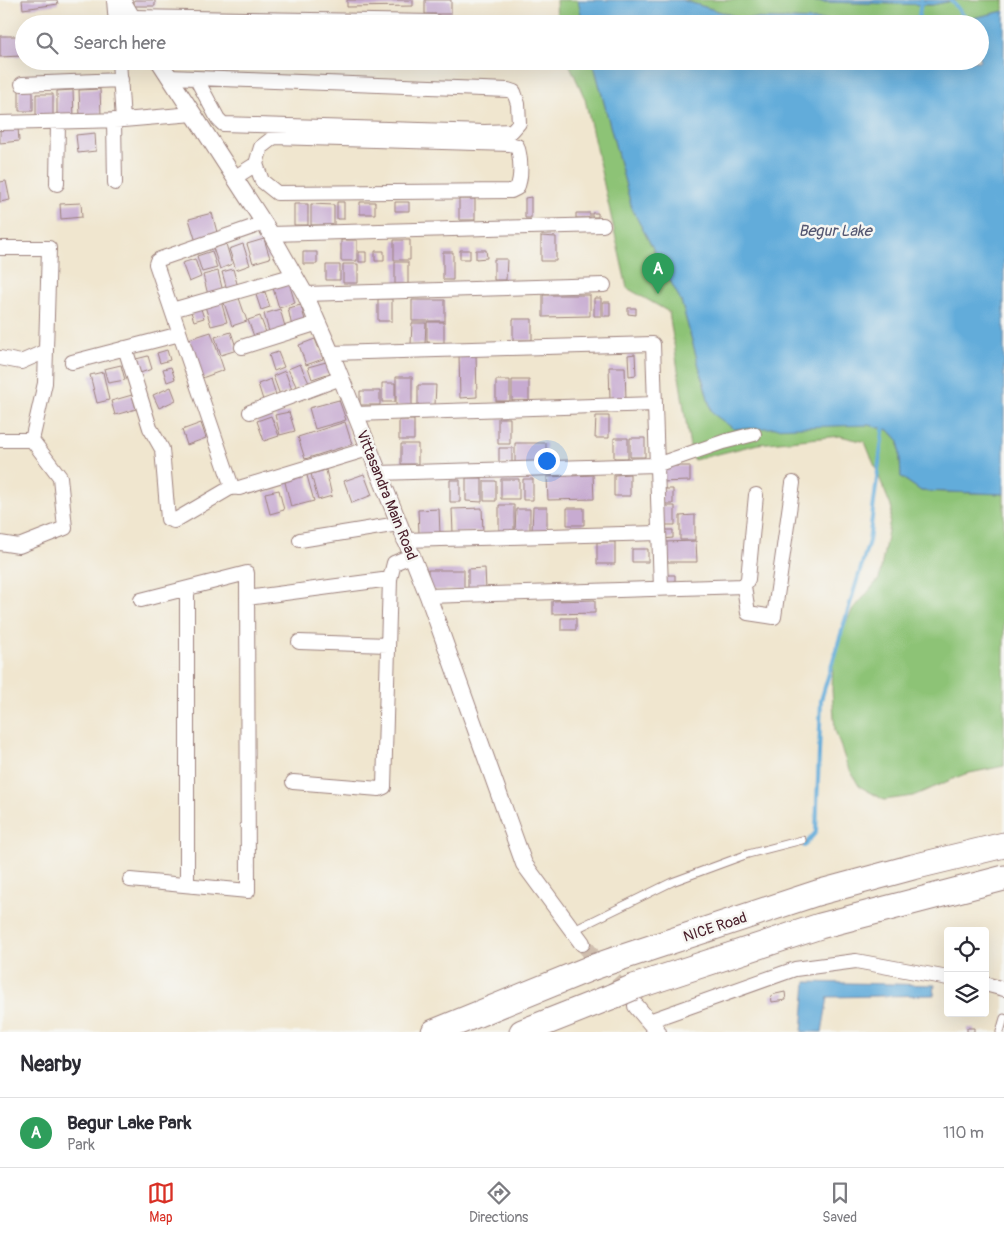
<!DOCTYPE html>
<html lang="en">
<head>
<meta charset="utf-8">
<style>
	:root { --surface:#fff; --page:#f7f7f7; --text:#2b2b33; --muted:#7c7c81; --line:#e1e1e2; --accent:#d93025 }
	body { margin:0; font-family:Pangolin,sans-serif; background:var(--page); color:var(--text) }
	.controls { position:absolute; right:15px; bottom:15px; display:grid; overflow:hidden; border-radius:5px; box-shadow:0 5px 20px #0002 }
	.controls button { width:45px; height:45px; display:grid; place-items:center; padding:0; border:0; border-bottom:1px solid var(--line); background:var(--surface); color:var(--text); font:25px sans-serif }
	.you { position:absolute; left:546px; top:460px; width:18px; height:18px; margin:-12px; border:4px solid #fff; border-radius:50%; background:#1a73e8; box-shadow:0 0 0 8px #1a73e833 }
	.badge { display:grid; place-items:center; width:32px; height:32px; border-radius:50%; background:var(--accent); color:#fff; font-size:16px; font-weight:700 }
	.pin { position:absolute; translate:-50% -41px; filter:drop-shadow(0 1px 2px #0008) }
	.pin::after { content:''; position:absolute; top:26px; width:18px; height:15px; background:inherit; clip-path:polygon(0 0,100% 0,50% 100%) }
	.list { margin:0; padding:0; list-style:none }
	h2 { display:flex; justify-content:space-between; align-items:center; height:65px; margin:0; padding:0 20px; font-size:21px }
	h2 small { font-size:16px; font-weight:400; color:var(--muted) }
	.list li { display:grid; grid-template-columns:32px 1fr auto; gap:15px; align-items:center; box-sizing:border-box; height:70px; padding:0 20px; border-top:1px solid var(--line) }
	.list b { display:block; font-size:19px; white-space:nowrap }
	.list p { margin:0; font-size:16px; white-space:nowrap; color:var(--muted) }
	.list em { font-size:16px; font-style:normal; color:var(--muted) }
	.icon { flex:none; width:28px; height:28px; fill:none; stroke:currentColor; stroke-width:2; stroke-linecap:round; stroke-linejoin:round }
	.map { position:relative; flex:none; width:1004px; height:1032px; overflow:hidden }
	.search { position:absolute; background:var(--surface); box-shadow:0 5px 20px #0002; left:15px; right:15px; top:15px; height:55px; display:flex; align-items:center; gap:12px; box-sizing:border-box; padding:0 18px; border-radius:28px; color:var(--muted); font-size:19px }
	.sheet { height:135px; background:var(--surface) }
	nav { display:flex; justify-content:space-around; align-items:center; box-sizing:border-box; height:70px; border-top:1px solid var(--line); background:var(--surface); font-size:14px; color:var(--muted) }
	nav a { display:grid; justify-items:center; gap:2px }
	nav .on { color:var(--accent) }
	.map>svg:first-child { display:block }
</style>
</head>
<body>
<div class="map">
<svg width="1004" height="1032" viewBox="0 0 1004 1032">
	<rect width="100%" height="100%" fill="#f6f6f2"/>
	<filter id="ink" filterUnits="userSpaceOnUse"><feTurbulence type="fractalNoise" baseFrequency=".02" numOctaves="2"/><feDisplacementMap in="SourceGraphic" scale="10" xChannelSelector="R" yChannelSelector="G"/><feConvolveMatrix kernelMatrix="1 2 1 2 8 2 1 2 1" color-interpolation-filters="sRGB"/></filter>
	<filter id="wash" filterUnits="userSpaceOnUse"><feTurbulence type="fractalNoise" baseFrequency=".0096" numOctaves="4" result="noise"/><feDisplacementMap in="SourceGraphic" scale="20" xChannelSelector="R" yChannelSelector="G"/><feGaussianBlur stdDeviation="1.12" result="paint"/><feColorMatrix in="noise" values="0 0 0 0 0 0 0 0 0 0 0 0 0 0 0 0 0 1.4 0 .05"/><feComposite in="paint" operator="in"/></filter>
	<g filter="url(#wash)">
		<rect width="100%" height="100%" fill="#f0e6cf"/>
		<path fill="#8dc376" stroke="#6c7150" d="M556 0H578L583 24H557Z
			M682 0H752L932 5 956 0H1004V11L951 23 741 18Z
			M568 61H593L632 209 681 301 712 413 869 425 889 430 899 441 901 477 921 491 1004 494V766L965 774 913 796 884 800 859 786 847 765 835 730 832 690 833 662 842 630 852 611 879 579 892 509 865 442 840 436 758 444 694 460 690 447 669 312 627 288 585 99Z"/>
		<path fill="#62acda" stroke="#566682" d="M578 0H682L741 18 951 23 1004 11V494L921 491 901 477 899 441 889 430 869 425 734 429 712 413 681 301 632 209 593 61H980V24H583Z
			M752 0H956L932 5Z
			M806 982 935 985 934 995 828 997 822 1032H802Z"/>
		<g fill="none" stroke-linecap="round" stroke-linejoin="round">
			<path stroke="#62acda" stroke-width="4" d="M951 0 970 24
				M918 24 921 0
				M804 846 816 832 821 700 869 541 884 424"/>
		</g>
		<g id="blocks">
			<path fill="#c7abd1" d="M22 0H57L58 4 23 9Z
				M134 0H155V6H134Z
				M347 0H413V6L347 7Z
				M425 0H451V14H425Z
				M0 36H21V56L0 57Z
				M172 61H226V66H172Z
				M252 61H278V67H251Z
				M19 88H33V111H19Z
				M100 89 101 115 80 116 79 90Z
				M73 90 74 118H57V91Z
				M36 94H53V115H36Z
				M18 127 19 141 0 143V128Z
				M95 133 96 151 78 153 76 135Z
				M6 181 10 200 0 202V182Z
				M531 197V218H525V198Z
				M459 199H475V220H459Z
				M337 202H344V219H337Z
				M360 202H375V214H360Z
				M395 202H409V211H395Z
				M81 203 82 217 61 219 60 204Z
				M294 204H308V225H294Z
				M311 204 334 205V225H311Z
				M212 213 218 236 196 242 189 219Z
				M576 213H590V218H576Z
				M592 213H598V217H592Z
				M541 236 556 237V261H541Z
				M264 239 270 258 253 263 247 244Z
				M341 240H357V261H341Z
				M394 240H410V260H394Z
				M226 244 232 264 220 269 213 248Z
				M243 244 250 265 236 270 229 249Z
				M460 250H470V259H460Z
				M476 250H486L487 258 476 259Z
				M212 251 217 268 202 272 197 256Z
				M375 251H384V261H375Z
				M303 252H317V264H303Z
				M359 252H366V262H359Z
				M443 252H453V280H443Z
				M195 259 201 277 189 282 182 263Z
				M494 259H507L506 280H494Z
				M395 262H408V284H395Z
				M343 264H358V283H343Z
				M326 265H340V280H326Z
				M233 269 238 287 227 290 222 272Z
				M218 271 223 292 208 295 203 275Z
				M289 283 295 303 279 308 273 288Z
				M265 292 270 307 261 310 256 295Z
				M543 295H590V316L543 317Z
				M239 298 247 321 232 326 224 303Z
				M594 298H601V316H594Z
				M378 299H392V321H378Z
				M412 300H445V321H412Z
				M221 301 227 322 211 326 205 306Z
				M603 302H610V316H603Z
				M301 305 306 324 292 327 288 308Z
				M200 306 204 318 194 321 190 309Z
				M628 308H636V315L628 314Z
				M280 309 286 330 270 335 264 314Z
				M260 316 267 335 255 339 248 320Z
				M513 319H532V340H513Z
				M427 322H444V343L427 342Z
				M412 323H426L425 344H411Z
				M211 332 224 370 202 378 189 339Z
				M231 332 237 350 221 355 215 337Z
				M315 339 323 359 306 365 299 345Z
				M167 350 170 360 160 363 157 353Z
				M278 352 284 367 274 371 269 355Z
				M476 354 477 397 460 398 459 355Z
				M635 354 636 375 629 376 628 355Z
				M148 356 152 369 140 373 136 359Z
				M326 362 330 373 312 379 308 367Z
				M300 364 309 383 297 388 288 369Z
				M121 365 125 380 108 383 104 369Z
				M171 367 175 379 167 382 163 369Z
				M609 367H625L626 400H610Z
				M285 371 292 390 280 395 273 376Z
				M103 372 109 400 97 403 90 375Z
				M396 377H412V406H396Z
				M271 379 276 395 263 400 258 384Z
				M496 380H510V401H496Z
				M512 380H529V401H512Z
				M382 383H395V402H382Z
				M418 385H436L435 405H418Z
				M171 387 176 400 159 408 153 395Z
				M360 391H380V405H360Z
				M132 395 136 409 115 415 111 401Z
				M339 400 346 420 315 429 309 408Z
				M289 412 295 431 280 435 275 415Z
				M271 416 279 436 264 441 257 421Z
				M596 416H609V438H595Z
				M498 418H510V444H498Z
				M399 420H414V440H399Z
				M345 422 352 444 305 459 298 437Z
				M201 423 206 438 187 445 182 430Z
				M614 438H628V458H614Z
				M630 438H645V457H630Z
				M515 443H546V466H515Z
				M401 444H418V464H401Z
				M499 448H512V464H499Z
				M659 466H690V481L659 482Z
				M326 470 332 496 318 500 311 474Z
				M306 472 314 501 291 507 284 478Z
				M364 474 372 495 352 503 344 481Z
				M630 474V496H614V475Z
				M593 475 594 499 548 500 547 477Z
				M466 478H482V502L466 501Z
				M501 479H519V499H501Z
				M523 479H533V500H523Z
				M450 480H460V502H450Z
				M484 481H496V501H484Z
				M661 489H673V504H661Z
				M279 490 284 510 270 514 265 493Z
				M499 505H514V531H499Z
				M661 506H675V525H661Z
				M533 507H547V531H532Z
				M482 508 483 532 453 533 452 509Z
				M567 508H584V525H567Z
				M439 509 440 534H419L418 510Z
				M516 509H530V532H515Z
				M695 515V540H680V516Z
				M661 530H673V538L661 539Z
				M696 541 697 562H664V542Z
				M597 542H615V564H597Z
				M632 549H648V562H632Z
				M485 568 486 590 468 591V569Z
				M428 570H464V590H428Z
				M663 575H675V583L663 584Z
				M595 600V613L552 614V601Z
				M561 618H576V630H561Z
				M785 992 786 1000 772 1002 771 995Z
				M967 1028H974V1032H967Z"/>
		</g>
	</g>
	<g filter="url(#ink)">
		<use href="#blocks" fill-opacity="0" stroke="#9d827d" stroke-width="1"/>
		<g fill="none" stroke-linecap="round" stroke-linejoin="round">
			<path stroke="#cfbeae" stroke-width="16" stroke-dasharray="16 8" stroke-linecap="butt" d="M582 943 629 998"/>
			<defs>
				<path id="service" d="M574 930 672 882 748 854 802 840
					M1000 1032 1004 1018"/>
				<path id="minor" d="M114 0 116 24
					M132 17 435 22
					M119 61 123 120
					M169 77 196 78 508 90 514 92 518 104 519 123 512 131 485 132 223 124 218 119 196 78
					M22 84 121 80
					M114 120 115 183
					M0 123 123 120 193 114
					M234 178 256 164 262 181 277 193 511 191 517 188C522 178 521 157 517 146L510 144 274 137 261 147 256 164
					M57 184 58 121
					M264 223 160 259 157 261 156 264 232 487 239 488 368 449
					M271 234 603 225
					M0 248H49L45 383 32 440 60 477 65 528 19 546 0 543
					M305 294 604 285
					M172 310 295 275
					M242 347 318 323
					M125 348 150 428 162 449 168 519 174 521 232 487
					M331 353 653 344 661 589
					M0 358 21 362 46 351
					M72 362 180 334
					M250 412 341 378
					M355 414 655 404
					M0 440H32
					M378 473 656 465 723 442 754 434
					M300 540 398 524
					M404 540 659 533
					M744 586 748 613 774 617 793 483
					M187 589V885
					M428 596 744 586 748 579 756 495
					M247 598 390 579
					M299 642 388 645
					M293 782 379 789 384 787 390 579 394 563 411 556
					M130 880 248 891 247 573 141 600
					M985 984 1004 989
					M649 1021 795 969 856 961 948 978"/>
				<path id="tertiary" d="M122 0 136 24
					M159 61 271 234 305 294 331 353 428 596 524 864 582 943
					M636 1006 658 1032"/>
				<path id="motorway" d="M614 960 817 893 913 867 1004 845
					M634 987 820 926 1004 878
					M434 1032 591 968
					M522 1032 613 996"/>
			</defs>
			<use href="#service" stroke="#9d827d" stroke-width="9"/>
			<use href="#minor" stroke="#9d827d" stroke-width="16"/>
			<use href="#tertiary" stroke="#9d827d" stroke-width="18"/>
			<use href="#motorway" stroke="#9d827d" stroke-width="27"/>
			<use href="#service" stroke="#fff" stroke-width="7"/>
			<use href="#minor" stroke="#fff" stroke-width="14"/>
			<use href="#tertiary" stroke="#fff" stroke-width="16"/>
			<use href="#motorway" stroke="#fff" stroke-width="25"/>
			<defs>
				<path id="motorway-bridge" d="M591 968 614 960
					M613 996 634 987"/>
			</defs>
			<use href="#motorway-bridge" stroke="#9d827d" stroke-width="27" stroke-linecap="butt"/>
			<use href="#motorway-bridge" stroke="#fff" stroke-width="25"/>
		</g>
	</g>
	<g text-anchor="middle" stroke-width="5" stroke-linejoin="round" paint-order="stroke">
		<g font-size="15" fill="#4a1f2b" stroke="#f6f6f2">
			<text transform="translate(387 495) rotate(68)" y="5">Vittasandra Main Road</text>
			<text transform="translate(715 927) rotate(-18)" y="5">NICE Road</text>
		</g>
		<g font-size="16" font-style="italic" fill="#545771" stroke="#f6f6f2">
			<text x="835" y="236">Begur Lake</text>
		</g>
	</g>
</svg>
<div class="controls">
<button><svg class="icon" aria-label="locate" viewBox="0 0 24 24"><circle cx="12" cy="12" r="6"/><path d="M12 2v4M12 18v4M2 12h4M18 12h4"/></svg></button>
<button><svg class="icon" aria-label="layers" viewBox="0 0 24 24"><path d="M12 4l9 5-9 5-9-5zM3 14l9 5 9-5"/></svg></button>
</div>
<div class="you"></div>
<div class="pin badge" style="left:658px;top:294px;background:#2e9e5b">A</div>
<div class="search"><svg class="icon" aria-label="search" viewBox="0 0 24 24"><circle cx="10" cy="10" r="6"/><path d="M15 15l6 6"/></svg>Search here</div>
</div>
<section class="sheet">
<h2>Nearby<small></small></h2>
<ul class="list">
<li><span class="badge" style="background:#2e9e5b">A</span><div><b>Begur Lake Park</b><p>Park</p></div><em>110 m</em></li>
</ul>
</section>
<nav>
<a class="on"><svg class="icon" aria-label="map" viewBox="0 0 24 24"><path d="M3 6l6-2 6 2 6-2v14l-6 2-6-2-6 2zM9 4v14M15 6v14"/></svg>Map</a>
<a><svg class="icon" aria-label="directions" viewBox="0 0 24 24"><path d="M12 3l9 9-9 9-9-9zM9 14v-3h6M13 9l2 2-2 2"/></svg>Directions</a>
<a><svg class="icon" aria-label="saved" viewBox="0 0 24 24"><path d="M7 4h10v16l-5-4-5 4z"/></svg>Saved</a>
</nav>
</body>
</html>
